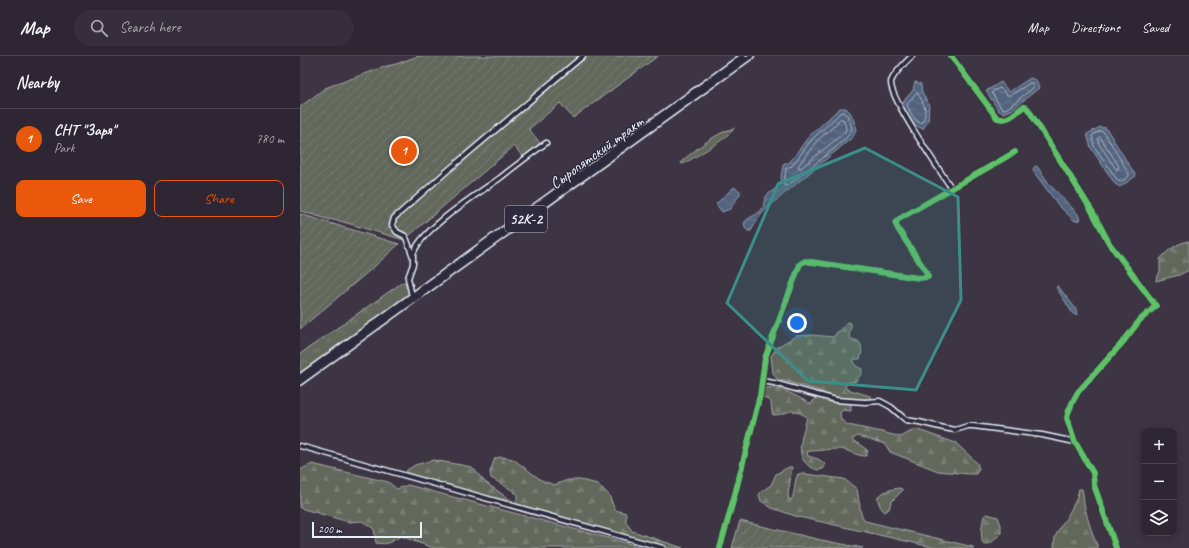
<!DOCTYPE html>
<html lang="en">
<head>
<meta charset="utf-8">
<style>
	:root { --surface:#2e2733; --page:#362f3b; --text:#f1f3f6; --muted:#a7a5ac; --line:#49444e; --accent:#ea580c }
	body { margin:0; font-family:Caveat,sans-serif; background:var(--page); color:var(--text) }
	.controls { position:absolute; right:12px; bottom:12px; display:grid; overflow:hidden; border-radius:8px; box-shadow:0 2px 10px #0003 }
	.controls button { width:36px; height:36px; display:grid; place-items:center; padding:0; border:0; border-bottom:1px solid var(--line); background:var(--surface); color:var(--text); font:20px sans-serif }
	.scale { position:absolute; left:12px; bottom:10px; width:110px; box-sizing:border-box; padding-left:4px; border:2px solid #e8f1f8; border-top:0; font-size:11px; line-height:14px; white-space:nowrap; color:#e8f1f8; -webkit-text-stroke:3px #2f2a3d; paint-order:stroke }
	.you { position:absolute; left:497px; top:267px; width:14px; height:14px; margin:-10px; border:3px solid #fff; border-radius:50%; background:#1a73e8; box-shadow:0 0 0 6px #1a73e833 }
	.badge { display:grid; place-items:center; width:26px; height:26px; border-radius:50%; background:var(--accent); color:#fff; font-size:13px; font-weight:700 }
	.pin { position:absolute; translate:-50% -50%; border:2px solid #fff; box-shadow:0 1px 4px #0006 }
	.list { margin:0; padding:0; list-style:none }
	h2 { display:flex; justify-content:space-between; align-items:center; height:52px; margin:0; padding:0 16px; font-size:17px }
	h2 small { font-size:13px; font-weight:400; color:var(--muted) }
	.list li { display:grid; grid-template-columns:26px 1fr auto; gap:12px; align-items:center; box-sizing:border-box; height:60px; padding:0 16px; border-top:1px solid var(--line) }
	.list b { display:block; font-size:15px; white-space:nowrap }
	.list p { margin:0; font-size:13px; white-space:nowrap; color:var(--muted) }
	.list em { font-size:13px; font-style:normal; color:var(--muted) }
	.actions { display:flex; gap:8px; padding:12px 16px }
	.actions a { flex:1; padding:9px 0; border:1px solid var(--accent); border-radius:8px; text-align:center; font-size:14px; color:var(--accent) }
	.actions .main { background:var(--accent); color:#fff }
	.icon { flex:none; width:22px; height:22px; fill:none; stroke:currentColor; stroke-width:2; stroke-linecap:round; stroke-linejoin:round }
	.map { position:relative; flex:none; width:889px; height:492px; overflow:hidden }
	header { display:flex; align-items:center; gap:24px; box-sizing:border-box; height:56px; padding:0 20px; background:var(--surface); border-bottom:1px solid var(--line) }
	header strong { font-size:19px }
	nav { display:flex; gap:22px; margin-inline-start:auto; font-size:14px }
	.search { width:280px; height:36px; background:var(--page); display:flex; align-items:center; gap:10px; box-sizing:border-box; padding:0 14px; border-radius:22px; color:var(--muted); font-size:15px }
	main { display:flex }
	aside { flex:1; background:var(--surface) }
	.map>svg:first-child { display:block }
</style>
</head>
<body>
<header>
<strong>Map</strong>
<div class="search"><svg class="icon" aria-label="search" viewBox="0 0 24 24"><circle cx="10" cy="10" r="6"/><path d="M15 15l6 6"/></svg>Search here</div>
<nav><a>Map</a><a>Directions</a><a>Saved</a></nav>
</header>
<main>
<aside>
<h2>Nearby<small></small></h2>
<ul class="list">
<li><span class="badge">1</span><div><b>СНТ &quot;Заря&quot;</b><p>Park</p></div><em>780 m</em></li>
</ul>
<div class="actions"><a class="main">Save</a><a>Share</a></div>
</aside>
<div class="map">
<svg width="889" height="492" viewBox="0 0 889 492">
	<defs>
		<pattern id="grass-tufts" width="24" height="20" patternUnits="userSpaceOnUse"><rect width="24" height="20" fill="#63685b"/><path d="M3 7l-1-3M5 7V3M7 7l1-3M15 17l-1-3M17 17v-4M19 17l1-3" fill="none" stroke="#797e73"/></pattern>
		<pattern id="forest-firs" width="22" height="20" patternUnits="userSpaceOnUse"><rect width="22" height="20" fill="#63685b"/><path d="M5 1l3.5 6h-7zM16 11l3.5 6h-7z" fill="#797e73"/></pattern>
		<pattern id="garden-furrows" width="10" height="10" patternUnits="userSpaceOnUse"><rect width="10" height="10" fill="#63685b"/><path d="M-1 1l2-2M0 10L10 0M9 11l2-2" fill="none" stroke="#797e73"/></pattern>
		<pattern id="water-waves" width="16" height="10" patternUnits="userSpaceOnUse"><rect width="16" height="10" fill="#53637d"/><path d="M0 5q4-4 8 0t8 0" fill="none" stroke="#6c7a90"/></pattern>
	</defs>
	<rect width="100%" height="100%" fill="#3d3444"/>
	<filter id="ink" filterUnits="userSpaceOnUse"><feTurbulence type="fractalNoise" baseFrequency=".025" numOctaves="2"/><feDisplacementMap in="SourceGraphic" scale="8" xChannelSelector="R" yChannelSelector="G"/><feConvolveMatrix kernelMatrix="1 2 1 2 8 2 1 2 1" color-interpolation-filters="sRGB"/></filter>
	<g filter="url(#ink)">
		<path fill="url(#grass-tufts)" stroke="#a6acaa" d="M103 226H105L106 231 109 236 108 239 0 317V298Z"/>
		<path fill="url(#forest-firs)" stroke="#a6acaa" d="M434 72C429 82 396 100 385 107L383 108 381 107 382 105C398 92 414 78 434 72Z
			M889 185V214L879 219 856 225V223L860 216V203C868 194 877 187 889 185Z
			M547 266 551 267V271L549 279 551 283C553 284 556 284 558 285 563 289 562 298 560 303H555L553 306 556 310 562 313V317L555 326H549L545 330 547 333 570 340 572 343 568 344 554 343 551 347V355L543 354 540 357 541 364 548 369 582 376 601 381 615 373 656 387 677 407 679 413 676 418H669L638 415 590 396 585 388 558 380 552 383 555 386 560 388 568 395 566 400C555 400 548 393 537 393 529 393 520 395 511 395L507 396 508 400 518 403 524 407 525 410 523 413 518 414C491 406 502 382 507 361 487 349 491 359 473 359L472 356 471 346C464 341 461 343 463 333 476 327 499 342 511 348L512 347 515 342 521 341 522 337 518 334 477 323 473 317 471 300 477 291 496 280 511 279 534 281 536 277 541 274Z
			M202 401 213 403 241 424 254 429 268 424H280L298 428 309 439 315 454 326 457V466L332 475 383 492H366L105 419 107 414 115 409 133 404 172 411 185 426 209 443 215 446 217 444V439L212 434 191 422 190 416 195 402Z
			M12 408 88 426 97 433 108 429 346 492H134L116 486 101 480C91 486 88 489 76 487L74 473 62 465 49 466 0 452V414Z
			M489 411H492L488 439 489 443 491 444C496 437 493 427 498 418H505L544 423 557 433 561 458 565 465 673 491 674 492H636L522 466 498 461 472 452 461 445 459 439 462 435 471 429 476 418Z
			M600 432 603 434 591 446 589 453 585 456H584L580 450 577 442C583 435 591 433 600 432Z
			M779 433H782C784 439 783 445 785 452 788 466 793 479 798 492H754L755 481 760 471 767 461 776 444Z
			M687 458 698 461 701 469V477C696 482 691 490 683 488 680 480 682 468 684 460Z"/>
		<path fill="url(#garden-furrows)" stroke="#a6acaa" d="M118 0H358L273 62 260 47 229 73 240 87 223 101 214 90 104 184 40 165 27 163 0 155V51L25 32 87 10 96 8Z
			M0 158 99 188 75 210 0 273Z
			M440 465 521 484 563 492H432Z"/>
		<path fill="url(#water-waves)" stroke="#8f9cae" d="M730 22 736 24 739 32 712 54 704 57 699 55 686 35 701 26 709 36Z
			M615 26 621 28 622 36 629 49 628 65 623 73C610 68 607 60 602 47L613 34Z
			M540 52H546L550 56 555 67 556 74 553 81 467 152 460 160 451 175H448L445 172 444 167C448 160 459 160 463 151 464 148 464 145 465 142 468 136 476 134 479 129 482 122 481 114 484 107H489L509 80 527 64 534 57Z
			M800 71 806 72 836 120 820 131 815 128 791 92 787 78Z
			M737 110 750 129 778 158 780 164 775 165 759 150 733 115 734 111Z
			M434 131 440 135V138L430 153 422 156 416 148Z
			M758 230 776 253 777 259 773 258 756 231Z"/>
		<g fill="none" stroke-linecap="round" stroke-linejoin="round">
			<path stroke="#acb8c7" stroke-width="1" d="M731 27 733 28V32L710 50 705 53 701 52 692 37 693 35 700 32 707 39H710Z
				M617 37C624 45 629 59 621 67 614 65 610 55 607 49L615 38Z
				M542 56 547 59C548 63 552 69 552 73 551 83 497 121 487 130H484V128L486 112 492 110 512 83 530 67 537 60Z
				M540 63H543C545 68 547 72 545 76L501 112H499L498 110 516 86 534 70Z
				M800 75 804 76 829 118V120L821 126 818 125 794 90 792 80Z
				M800 81 819 110 818 113H816L799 88 798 83Z"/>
			<defs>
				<path id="minor" d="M612 0C606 6 593 18 591 26 589 42 641 116 652 133
					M651 0 697 62C708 66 715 57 723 51H726L728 53 792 155 809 187 856 250 840 264 823 286 778 336 773 345 768 357 767 362 775 386 793 417 794 429 816 492
					M113 199C118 175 179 137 200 122 215 110 231 98 246 87
					M112 240 108 222 113 208V201L107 184 105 180 97 176 92 169 94 162 146 116 283 0
					M462 325 474 327 536 344 565 346 580 345 591 351 606 364 619 366 644 372 655 374 668 370H673L742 379 775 386
					M0 390 363 492
					M420 492 435 438 460 339 465 302 500 208 505 205 619 222 628 221 627 217 598 173 595 167 599 163 715 96"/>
				<path id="major" d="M0 321 443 0
					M0 326 451 0"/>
			</defs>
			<use href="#minor" stroke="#e8f1f8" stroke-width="7"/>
			<use href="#major" stroke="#e8f1f8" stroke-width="8"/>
			<use href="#minor" stroke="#2f2a3d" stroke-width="4"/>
			<use href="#major" stroke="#2f2a3d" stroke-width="5"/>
			<defs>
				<path id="cycleway" d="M651 0 697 62C708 66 715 57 723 51H726L728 53 792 155 809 187 856 250 840 264 823 286 778 336 773 345 768 357 767 362 775 386 793 417 794 429 816 492
					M420 492 435 438 460 339 465 302 500 208 505 205 619 222 628 221 627 217 598 173 595 167 599 163 715 96"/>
			</defs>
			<use href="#cycleway" stroke="#2f2a3d" stroke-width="8"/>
			<use href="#cycleway" stroke="#61c268" stroke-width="6"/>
		</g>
	</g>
	<path fill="#3a8f8a" fill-opacity="0.2" stroke="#3a8f8a" stroke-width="3" stroke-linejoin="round" d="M565 92 658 141 661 244 616 334 508 325 427 247 478 128Z"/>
	<g text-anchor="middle" stroke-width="3" stroke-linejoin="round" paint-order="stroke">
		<rect fill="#2f2a3d" stroke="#b0b5c0" stroke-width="1" x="205" y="150" width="42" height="26" rx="3"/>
		<g font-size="15" font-weight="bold" fill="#e8f1f8">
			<text x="226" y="168">52К-2</text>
		</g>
		<g font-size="16" fill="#e8f1f8" stroke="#2f2a3d">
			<text transform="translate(296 96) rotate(-36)" y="6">Сыропятский тракт</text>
		</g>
	</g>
</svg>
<div class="controls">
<button>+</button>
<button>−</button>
<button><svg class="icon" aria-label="layers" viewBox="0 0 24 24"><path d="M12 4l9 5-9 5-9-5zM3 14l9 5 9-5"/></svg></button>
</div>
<div class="scale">200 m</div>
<div class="you"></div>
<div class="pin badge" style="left:104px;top:95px">1</div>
</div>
</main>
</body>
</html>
